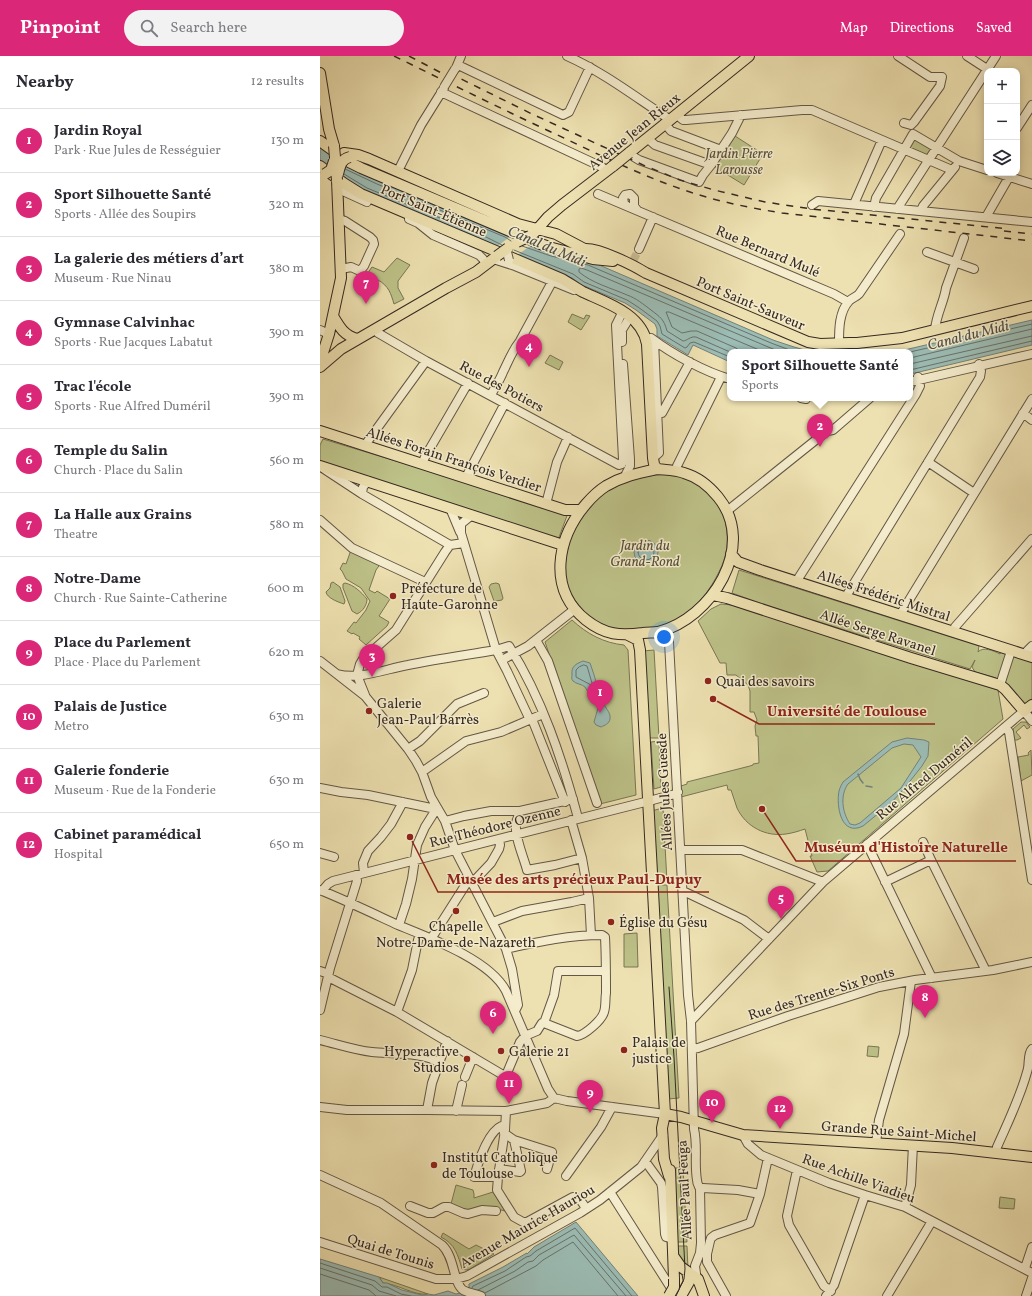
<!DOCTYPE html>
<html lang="en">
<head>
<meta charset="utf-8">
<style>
	:root { --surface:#fff; --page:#f2f2f3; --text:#2b2b33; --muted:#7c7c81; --line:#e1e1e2; --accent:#db2777 }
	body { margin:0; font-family:Vollkorn,serif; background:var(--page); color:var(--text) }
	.controls { position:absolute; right:12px; top:12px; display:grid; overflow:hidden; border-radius:8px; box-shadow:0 2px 10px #0003 }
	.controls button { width:36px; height:36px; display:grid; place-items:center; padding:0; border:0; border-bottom:1px solid var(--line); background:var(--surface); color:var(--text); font:20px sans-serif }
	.you { position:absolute; left:344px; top:581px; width:14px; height:14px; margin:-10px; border:3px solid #fff; border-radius:50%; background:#1a73e8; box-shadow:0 0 0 6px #1a73e833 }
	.badge { display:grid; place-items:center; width:26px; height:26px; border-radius:50%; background:var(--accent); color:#fff; font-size:13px; font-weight:700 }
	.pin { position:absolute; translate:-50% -33px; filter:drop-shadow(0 1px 2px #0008) }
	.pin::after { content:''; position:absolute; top:21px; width:14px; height:12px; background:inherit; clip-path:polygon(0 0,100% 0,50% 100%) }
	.popup { position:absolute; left:407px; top:293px; width:186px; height:52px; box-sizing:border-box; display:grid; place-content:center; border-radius:8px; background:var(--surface); filter:drop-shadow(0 1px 3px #0005); font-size:13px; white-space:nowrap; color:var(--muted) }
	.popup b { font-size:15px; color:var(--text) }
	.popup::after { content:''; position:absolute; left:50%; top:100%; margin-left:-8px; border:8px solid transparent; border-top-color:var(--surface) }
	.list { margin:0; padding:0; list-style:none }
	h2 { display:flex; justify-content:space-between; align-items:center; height:52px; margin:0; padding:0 16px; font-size:17px }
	h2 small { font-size:13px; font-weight:400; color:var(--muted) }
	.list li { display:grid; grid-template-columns:26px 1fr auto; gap:12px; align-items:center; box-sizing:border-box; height:64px; padding:0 16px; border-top:1px solid var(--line) }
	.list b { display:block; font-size:15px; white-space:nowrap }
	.list p { margin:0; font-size:13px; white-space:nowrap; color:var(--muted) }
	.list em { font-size:13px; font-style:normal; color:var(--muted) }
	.icon { flex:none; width:22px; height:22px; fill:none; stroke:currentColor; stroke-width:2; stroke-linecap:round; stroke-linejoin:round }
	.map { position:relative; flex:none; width:712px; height:1240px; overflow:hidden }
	header { display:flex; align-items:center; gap:24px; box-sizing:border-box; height:56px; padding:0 20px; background:var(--accent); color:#fff }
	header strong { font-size:19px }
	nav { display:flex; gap:22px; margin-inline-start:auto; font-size:14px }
	.search { width:280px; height:36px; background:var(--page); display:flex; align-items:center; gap:10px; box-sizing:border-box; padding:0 14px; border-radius:22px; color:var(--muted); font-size:15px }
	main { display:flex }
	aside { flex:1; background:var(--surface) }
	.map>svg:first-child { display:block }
</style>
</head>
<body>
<header>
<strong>Pinpoint</strong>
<div class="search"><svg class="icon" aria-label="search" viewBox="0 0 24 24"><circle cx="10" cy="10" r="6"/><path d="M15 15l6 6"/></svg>Search here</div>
<nav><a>Map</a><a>Directions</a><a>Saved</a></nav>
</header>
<main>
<aside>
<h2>Nearby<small>12 results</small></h2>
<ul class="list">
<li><span class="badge">1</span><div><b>Jardin Royal</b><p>Park · Rue Jules de Rességuier</p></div><em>130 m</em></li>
<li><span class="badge">2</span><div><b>Sport Silhouette Santé</b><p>Sports · Allée des Soupirs</p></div><em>320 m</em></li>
<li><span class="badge">3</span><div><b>La galerie des métiers d’art</b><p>Museum · Rue Ninau</p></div><em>380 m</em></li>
<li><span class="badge">4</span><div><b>Gymnase Calvinhac</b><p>Sports · Rue Jacques Labatut</p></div><em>390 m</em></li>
<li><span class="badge">5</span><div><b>Trac l'école</b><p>Sports · Rue Alfred Duméril</p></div><em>390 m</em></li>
<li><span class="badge">6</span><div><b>Temple du Salin</b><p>Church · Place du Salin</p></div><em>560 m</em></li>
<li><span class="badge">7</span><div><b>La Halle aux Grains</b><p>Theatre</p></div><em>580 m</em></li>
<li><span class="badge">8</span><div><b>Notre-Dame</b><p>Church · Rue Sainte-Catherine</p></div><em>600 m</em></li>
<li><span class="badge">9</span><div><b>Place du Parlement</b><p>Place · Place du Parlement</p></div><em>620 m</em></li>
<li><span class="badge">10</span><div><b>Palais de Justice</b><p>Metro</p></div><em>630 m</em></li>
<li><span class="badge">11</span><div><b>Galerie fonderie</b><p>Museum · Rue de la Fonderie</p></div><em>630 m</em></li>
<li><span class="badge">12</span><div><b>Cabinet paramédical</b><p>Hospital</p></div><em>650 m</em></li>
</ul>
</aside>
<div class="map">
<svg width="712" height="1240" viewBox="0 0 712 1240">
	<rect width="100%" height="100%" fill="#eee1b1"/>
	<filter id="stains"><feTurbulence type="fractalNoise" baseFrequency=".005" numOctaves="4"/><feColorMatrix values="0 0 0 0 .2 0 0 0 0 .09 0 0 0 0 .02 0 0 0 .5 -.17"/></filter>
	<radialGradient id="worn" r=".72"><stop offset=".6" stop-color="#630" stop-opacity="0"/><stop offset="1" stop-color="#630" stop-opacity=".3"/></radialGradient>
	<path fill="#bdc288" stroke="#797655" d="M415 80 443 98 424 129 395 111Z
		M594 82 612 92 607 101 588 92Z
		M77 202 90 209 78 225V232L84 243 74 248C71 238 69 230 58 224 54 222 50 222 47 218L52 211 64 216Z
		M252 258 264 263 266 259 270 260 261 274 248 266Z
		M230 299 243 306 239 314 225 307Z
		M3 383 248 457 238 484 0 407V389Z
		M349 418C368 421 386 431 396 447 399 451 402 456 404 460 405 463 405 466 406 469 409 486 407 500 399 516 381 552 353 575 311 574 296 573 281 572 269 560 254 547 243 528 244 507 244 503 247 497 248 493 249 487 250 480 253 475 255 470 260 465 263 460 271 448 280 438 293 431 311 422 330 419 349 418Z
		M31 494 61 507 56 514 49 534 55 537 57 535 70 543 59 560 69 566 67 570 46 589 39 583 40 581 33 577 32 578 27 575 34 566 36 567 46 554 50 545 41 532 26 523 22 515 20 513 23 507 26 508Z
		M419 514 659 590 658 596C663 590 674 595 680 598L682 593 712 603V643L704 649 675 625 676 622 655 616 652 611 655 604 650 613 451 551 412 537Z
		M13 526 20 531 25 545 24 548C18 546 7 542 6 536L10 532 11 527Z
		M25 527C34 529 41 536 47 543 47 549 43 555 37 558L32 555 23 532V528Z
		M176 527 179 528 183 542 182 544 176 545H174L169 531 171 528Z
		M401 548 412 549 678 634 683 663 508 815 497 816 490 800H492L485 773C479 775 473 777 466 778 446 781 426 771 417 752 415 746 413 740 411 734H408L407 729 361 741V730L367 728V726L430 710 433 709V708L439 707 438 680H436L435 670 437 664 434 656H430V635L428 629 416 619H407L406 607H400L378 565 391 553Z
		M252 564C267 578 284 587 304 589L308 594 316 739 280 748 225 586Z
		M334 594 339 682H328L323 595Z
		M701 666H706L710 671 707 673 704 669 696 676 701 682 697 684H694L693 673Z
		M339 685 341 731 334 733 331 686Z
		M711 694 712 719 701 725 698 701 709 699 708 697Z
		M343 752 347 826H335L331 755Z
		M335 829H347L359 1042 348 1043Z
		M317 877 318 911H304V878Z
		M548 990 559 991 558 1001 547 1000Z
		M351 1112H363L367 1186H355Z
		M136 1129 153 1134 154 1138V1142L173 1136 185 1155 173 1152 147 1154 131 1148Z
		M680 1141 695 1143 694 1153 679 1152Z
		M123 1177 149 1193 156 1189 174 1198 150 1213 146 1214 142 1213C138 1199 135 1188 121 1181Z
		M356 1190H367L368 1213 360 1206Z
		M59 1221 108 1238C94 1240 78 1228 63 1227Z"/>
	<path fill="#9cbcb4" stroke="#73817a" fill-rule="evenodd" d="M0 91 214 190 270 205 453 284 474 291 492 296H410V306L373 289 368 299 337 280V273L335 268 316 254 305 247 262 229 252 222 199 200 150 178 113 164 45 136 0 106Z
		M712 264V289L599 316 590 318V296H576Z
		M314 496a12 12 0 1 1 24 0a12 12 0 1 1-24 0Z
		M263 605 270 607C275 620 278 635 284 648 286 653 291 657 290 663 289 668 285 669 281 671L276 669 274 666 278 652 265 631C262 628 256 628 253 625 251 623 252 621 252 619 251 610 256 608 263 605Z
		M587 682 604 684 609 686 608 700 602 710 583 734 570 748 543 770C521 781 516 750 519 735 520 731 522 728 523 726L572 686ZM584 688 593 689 601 701 581 732 540 767 535 769 530 768C522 756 520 739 528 728L572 692Z
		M256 1166 318 1240H0V1203L59 1221 63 1227H67L82 1234 102 1239 108 1238 114 1239 128 1235 136 1238 140 1237 149 1232V1228L183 1211 205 1198 207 1197V1198L214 1191Z"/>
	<path fill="#eee1b1" d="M191 180 213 188 196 200 175 192Z"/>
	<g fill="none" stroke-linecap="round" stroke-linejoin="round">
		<path stroke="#68726b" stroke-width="1" d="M25 113 57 128 185 181 191 185
			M24 118 47 132 115 160 152 174 182 189
			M202 190 231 200 268 209 451 287 475 296
			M194 194 253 218 264 226 307 244 318 251 337 265 340 270 342 278 365 292 367 291 370 287 374 286 410 301
			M410 296 376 281C370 280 367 285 363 285L347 275C344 263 340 261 331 254 323 248 316 242 307 239 291 232 272 227 259 216V213L261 212 267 214 460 296
			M421 296 416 292 377 275H371L362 277 352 271 346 256H349L444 296
			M590 296 712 268
			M590 302 712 273
			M590 308 712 280
			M590 314 712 285
			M318 496a8 8 0 1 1 16 0a8 8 0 1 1-16 0Z
			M264 609 267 610 272 627 271 629 256 621V614L259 611Z
			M0 1207 55 1225 62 1231H67L81 1238 91 1240
			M0 1212 52 1229 59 1235 76 1240
			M0 1218 49 1234 56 1240
			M152 1232 153 1230 185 1215 206 1201 210 1200 216 1195 255 1172 312 1240
			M158 1234 195 1215 208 1206 213 1205 219 1199 254 1179 306 1240
			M165 1237 216 1210 223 1204 253 1186 298 1240"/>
		<path stroke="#73817a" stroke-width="1.5" d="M538 718 540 723 543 727
			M546 730 552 731"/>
		<path stroke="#c9bc94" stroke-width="8" stroke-dasharray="8 4" stroke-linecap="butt" d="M313 205 319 193"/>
		<defs>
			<path id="minor" d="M247 0C283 16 314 40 346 61L349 65
				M578 0 610 21H622L620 30 594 66 591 69 584 67
				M647 0 667 13
				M138 9 243 59 249 56 270 11
				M136 12 141 0
				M121 36 282 111 287 115
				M357 59 363 64H366L482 54H492L632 114
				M345 68 351 75 401 94
				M697 72 712 49
				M327 82 335 89 391 109 412 77 421 59
				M314 101 319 104 379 126 383 119 391 109
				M78 115 101 69 124 32
				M677 117 712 128
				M17 131 25 136 47 146
				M278 138 514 238 528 246
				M534 148 562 84
				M306 149 304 147 303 142 305 139 310 138 314 142V150L317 154
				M492 149 498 145 712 166
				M554 151 556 142 593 78 639 105 667 114
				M577 153 676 0
				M601 155 603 150 635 111
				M666 161 689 121
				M19 163 25 165 50 181 53 184 54 188 44 210 40 215 31 211 21 213
				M89 163 98 167 113 179 159 199 163 203 166 208
				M319 193 333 161
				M607 196 654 213
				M173 203 195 210 254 234
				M55 273 58 277 106 305 299 409 302 408 303 403 296 269 301 259 300 254
				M0 274 9 278
				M615 274C616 259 624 246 626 232L644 182
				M331 282C352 298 385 316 410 323
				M302 286V274L310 261
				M519 287C519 273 519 256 529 245 532 242 536 241 539 238L580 178
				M303 308 310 403V410L305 420
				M590 326 712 298
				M171 339C175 331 180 324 183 316 189 304 192 295 200 285L232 226
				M481 342 486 343
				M337 357H342L370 306
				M703 357 712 364
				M45 389 106 305
				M333 402 339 397 334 285
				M608 406 654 437
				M102 408 105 401 148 327
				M4 413 42 438
				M357 415V410L401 321
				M146 421 185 347
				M48 425 43 431 42 438 130 489
				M226 448 237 406 248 381
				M130 452 140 476
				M407 455 507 375 513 374 550 342
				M0 464 32 492 105 526
				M476 526 596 338 600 330 598 321
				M525 542 660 321 661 315 659 308
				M580 559 712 343
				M347 573 349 586 368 939 371 965 374 1073C378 1090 374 1107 377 1124 377 1128 379 1130 380 1133L381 1187 380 1197 375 1210 377 1225
				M633 576 635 571 712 483
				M216 584 228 605 277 747
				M706 599 707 595 712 590
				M182 604 208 590 255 553
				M0 605 45 640 88 693 96 705 102 716 111 741 125 765 135 794 186 893 192 913 198 949 195 955
				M17 618C40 624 65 613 88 609 117 603 147 599 176 594L141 477V468L152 459
				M37 619 40 608 43 603 76 574 125 496 130 489 144 487
				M37 619 45 639
				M680 629 691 595
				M212 663 245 746
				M210 664 187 615 176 594 189 590C222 642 242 703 258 762
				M685 671 689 676 712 824
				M88 693 100 685 137 648 164 637
				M102 716 146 685 181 676 223 658
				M0 732 21 736 48 739 111 752H117L105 771 97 789 92 823 86 848 79 869
				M200 755C199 759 197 763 196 767 194 780 204 802 207 814L235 809 262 802
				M251 764 262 802 269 842 271 879
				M125 765 144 760 171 755H200L253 743
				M603 786 611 804
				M547 788 612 922
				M361 794H422L503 826
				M0 797 14 801
				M44 817 43 807 48 795 61 781 71 768 83 746
				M565 826 611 804 664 911 665 915
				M0 834C27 845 52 857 78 869 110 882 170 904 186 935L228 1033 234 1042 247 1045 345 1058
				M2 835 8 828 13 825 329 745 355 738 358 736
				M363 835 424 864 449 883
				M173 866 202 855 252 846 269 842
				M111 883 146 828 153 826 171 807 179 793 180 789 179 783
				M0 915 6 917 10 922 77 956 183 1019 187 1017 200 986 205 980 217 975 222 967H224L257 980C265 979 282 964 284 956 286 950 285 943 286 937 286 919 286 900 285 881L282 879C249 879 218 886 186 893
				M0 954 10 912 37 825 36 819
				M77 956 92 914 98 884 100 878
				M371 965 503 826 704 655 712 665
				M224 967 234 939 238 915H286
				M0 984C17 988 34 994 52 996 68 998 106 996 119 1007
				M372 993 378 992 468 960 559 931 595 924 673 914 712 906
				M145 1021 153 1001
				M0 1051 27 1054H107L186 1055 227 1047 234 1042
				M107 1054 112 1027 127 985
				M136 1055 142 1029
				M186 1055 185 1074 178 1121 177 1134 194 1161 203 1166H207L253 1141C260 1142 263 1147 266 1153
				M423 1079 428 1088 441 1099 509 1127 545 1139 585 1151 712 1217
				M194 1084 232 1096 227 1113
				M556 1087 559 1064 584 978 591 925
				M676 1096 677 1091C688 1066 700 1042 707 1016 710 1009 707 998 712 993
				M325 1105 341 1127 342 1131 345 1178 346 1181 353 1183
				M179 1113 200 1116 201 1115 194 1084 184 1077
				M477 1114 467 1160 469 1169 504 1230 511 1235
				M0 1119 61 1147 122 1189C135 1201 133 1227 143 1234 148 1237 156 1238 161 1240
				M246 1120 281 1071 292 1051
				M178 1121H154C158 1107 169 1071 185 1069
				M380 1133 383 1132 418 1134 440 1138
				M290 1136 356 1240
				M90 1150 108 1157H113L124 1151H129L143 1157 148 1158 162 1154 176 1155
				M585 1151 591 1129 593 1089
				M0 1186 116 1223H136L147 1220 260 1157 280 1144 321 1111 343 1079
				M705 1212 712 1191
				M406 1240 387 1206V1198L390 1185 391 1182 395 1179 430 1167 440 1138 448 1102
				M506 1240 514 1229 545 1139
				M567 1240 612 1165
				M706 1240 712 1222"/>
			<path id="major" d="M0 17 9 73 14 90
				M0 85 29 106 41 112 218 187 229 191 273 203 293 205
				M24 97 38 99 49 103 198 168 236 178 272 197
				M309 97 429 0
				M0 110 25 128 41 138 53 143 242 223C249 227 256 232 263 236 287 247 322 258 327 288L333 402 334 408 337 413
				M214 177 228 161 242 149 293 110
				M266 193C281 193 313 209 326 217L488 286 500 288 529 287H537L582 282 712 250
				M13 260C20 272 24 279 37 283
				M0 306 9 278 21 222 17 124
				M0 311 21 293 126 232 156 216 177 200
				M0 375 245 454H261
				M0 410 243 489
				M337 413C346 414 356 414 364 417 378 421 389 430 398 441 438 490 391 563 338 576 333 577 328 576 323 577 300 580 285 579 266 564 227 533 237 482 266 448 272 441 278 435 286 430 303 420 318 417 337 413Z
				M411 498 418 506 440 514 712 601
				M393 539 407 542 591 602 680 629 685 633 704 655 712 649
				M308 579 318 584 320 594 344 1040 345 1058 342 1072 344 1103 349 1120
				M345 1058 361 1061 423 1079 632 1092 712 1101
				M350 1114 354 1223
				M354 1201 361 1211 378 1223 384 1240
				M361 1240 369 1226 367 1215"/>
		</defs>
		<use href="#minor" stroke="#635746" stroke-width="10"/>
		<use href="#major" stroke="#352922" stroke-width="12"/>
		<use href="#minor" stroke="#f4eccc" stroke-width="8"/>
		<use href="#major" stroke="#eee1b1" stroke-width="10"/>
		<path stroke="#352922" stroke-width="1" d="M349 931 354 1001 365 1213 364 1223 356 1240"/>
		<path stroke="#352922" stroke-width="1.5" stroke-dasharray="7 7" stroke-linecap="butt" d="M74 0C131 28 188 56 246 83 286 102 327 122 370 136 400 146 431 152 462 157L712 185
			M89 0 133 23
			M129 17 212 58 323 109 360 124 394 134 445 146 492 153 689 173
			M684 175 712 178"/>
		<defs>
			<path id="minor-bridge" d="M124 31 135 13
				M188 192 187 196 189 204"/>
			<path id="major-bridge" d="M14 90 17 124
				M293 110 309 97
				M5 118 11 114 14 105
				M18 118C20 110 21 103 30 101
				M197 186 210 180
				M177 200 188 192
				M349 1240 354 1231V1223"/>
		</defs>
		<use href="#minor-bridge" stroke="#635746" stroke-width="10" stroke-linecap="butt"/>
		<use href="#major-bridge" stroke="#352922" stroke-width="12" stroke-linecap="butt"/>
		<use href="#minor-bridge" stroke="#f4eccc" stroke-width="8"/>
		<use href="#major-bridge" stroke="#eee1b1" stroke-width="10"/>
	</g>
	<g fill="#8f2418" stroke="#f4eccc" stroke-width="1.5">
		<circle cx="73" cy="540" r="4"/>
		<circle cx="388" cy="625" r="4"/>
		<circle cx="49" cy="655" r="4"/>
		<circle cx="136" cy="855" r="4"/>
		<circle cx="291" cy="866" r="4"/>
		<circle cx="304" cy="994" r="4"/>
		<circle cx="181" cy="995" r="4"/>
		<circle cx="147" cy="1003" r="4"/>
		<circle cx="114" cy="1109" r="4"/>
	</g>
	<g text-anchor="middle" stroke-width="3" stroke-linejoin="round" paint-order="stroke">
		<g font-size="14" fill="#352922" stroke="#f4eccc">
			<text transform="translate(314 75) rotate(-39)" y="5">Avenue Jean Rieux</text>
			<text transform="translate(114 154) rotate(23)" y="5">Port Saint-Étienne</text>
			<text transform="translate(448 195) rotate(23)" y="5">Rue Bernard Mulé</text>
			<text transform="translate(431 247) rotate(23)" y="5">Port Saint-Sauveur</text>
			<text transform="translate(182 330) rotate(28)" y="5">Rue des Potiers</text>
			<text transform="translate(134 403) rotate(18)" y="5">Allées Forain François Verdier</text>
			<text transform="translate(564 539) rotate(18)" y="5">Allées Frédéric Mistral</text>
			<text transform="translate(558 576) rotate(18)" y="5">Allée Serge Ravanel</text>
			<text transform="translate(604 722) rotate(-40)" y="5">Rue Alfred Duméril</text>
			<text transform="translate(344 736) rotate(-93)" y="5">Allées Jules Guesde</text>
			<text transform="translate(175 770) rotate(-14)" y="5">Rue Théodore Ozenne</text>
			<text transform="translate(501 937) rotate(-17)" y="5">Rue des Trente-Six Ponts</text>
			<text transform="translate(579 1075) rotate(4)" y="5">Grande Rue Saint-Michel</text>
			<text transform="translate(539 1122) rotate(20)" y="5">Rue Achille Viadieu</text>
			<text transform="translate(364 1134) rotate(-93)" y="5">Allée Paul Feuga</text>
			<text transform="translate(207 1170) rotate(-30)" y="5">Avenue Maurice Hauriou</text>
			<text transform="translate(71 1195) rotate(17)" y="5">Quai de Tounis</text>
		</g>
		<g font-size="14" font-style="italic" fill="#574f3c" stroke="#f4eccc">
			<text x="419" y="102">Jardin Pierre<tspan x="419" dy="16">Larousse</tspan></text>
			<text x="325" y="494">Jardin du<tspan x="325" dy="16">Grand-Rond</tspan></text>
		</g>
		<g font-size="14" fill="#352922" stroke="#f4eccc" text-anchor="start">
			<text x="81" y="537">Préfecture de<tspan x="81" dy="16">Haute-Garonne</tspan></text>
			<text x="396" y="630">Quai des savoirs</text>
			<text x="57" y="652">Galerie<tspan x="57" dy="16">Jean-Paul Barrès</tspan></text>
			<text x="299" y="871">Église du Gésu</text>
			<text x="136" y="875" text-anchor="middle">Chapelle<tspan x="136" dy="16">Notre-Dame-de-Nazareth</tspan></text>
			<text x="312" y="991">Palais de<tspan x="312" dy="16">justice</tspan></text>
			<text x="139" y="1000" text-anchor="end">Hyperactive<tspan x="139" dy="16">Studios</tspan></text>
			<text x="189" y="1000">Galerie 21</text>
			<text x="122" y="1106">Institut Catholique<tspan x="122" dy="16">de Toulouse</tspan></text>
		</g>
		<g font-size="15" font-style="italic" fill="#4f4e46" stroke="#f4eccc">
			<text transform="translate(227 190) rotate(23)" y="5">Canal du Midi</text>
			<text transform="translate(648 279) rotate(-14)" y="5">Canal du Midi</text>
		</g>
	</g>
	<path fill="none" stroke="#8f2418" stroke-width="1.5" d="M393 643L439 668H615M442 753L476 805H696M90 781L118 836H389"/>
	<g fill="#8f2418" stroke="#f4eccc" stroke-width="1.5">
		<circle cx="393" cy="643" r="4"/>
		<circle cx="442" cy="753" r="4"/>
		<circle cx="90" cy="781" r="4"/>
	</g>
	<g font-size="15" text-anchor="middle" font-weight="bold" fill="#8f2418" stroke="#f4eccc" stroke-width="3" stroke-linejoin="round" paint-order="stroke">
		<text x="527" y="660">Université de Toulouse</text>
		<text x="586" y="796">Muséum d'Histoire Naturelle</text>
		<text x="254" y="828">Musée des arts précieux Paul-Dupuy</text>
	</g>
	<rect width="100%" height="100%" filter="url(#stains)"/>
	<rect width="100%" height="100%" fill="url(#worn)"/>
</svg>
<div class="controls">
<button>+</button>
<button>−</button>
<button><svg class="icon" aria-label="layers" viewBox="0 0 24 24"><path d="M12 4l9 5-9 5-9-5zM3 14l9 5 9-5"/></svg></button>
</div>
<div class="you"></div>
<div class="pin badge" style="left:280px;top:657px">1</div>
<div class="pin badge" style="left:500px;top:391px">2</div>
<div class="popup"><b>Sport Silhouette Santé</b>Sports</div>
<div class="pin badge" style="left:52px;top:621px">3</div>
<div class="pin badge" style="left:209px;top:311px">4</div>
<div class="pin badge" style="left:461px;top:863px">5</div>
<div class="pin badge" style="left:173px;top:978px">6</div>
<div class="pin badge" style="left:46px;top:248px">7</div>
<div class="pin badge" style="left:605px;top:962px">8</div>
<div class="pin badge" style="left:270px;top:1057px">9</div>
<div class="pin badge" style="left:392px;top:1067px">10</div>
<div class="pin badge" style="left:189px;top:1048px">11</div>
<div class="pin badge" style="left:460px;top:1073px">12</div>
</div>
</main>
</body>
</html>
